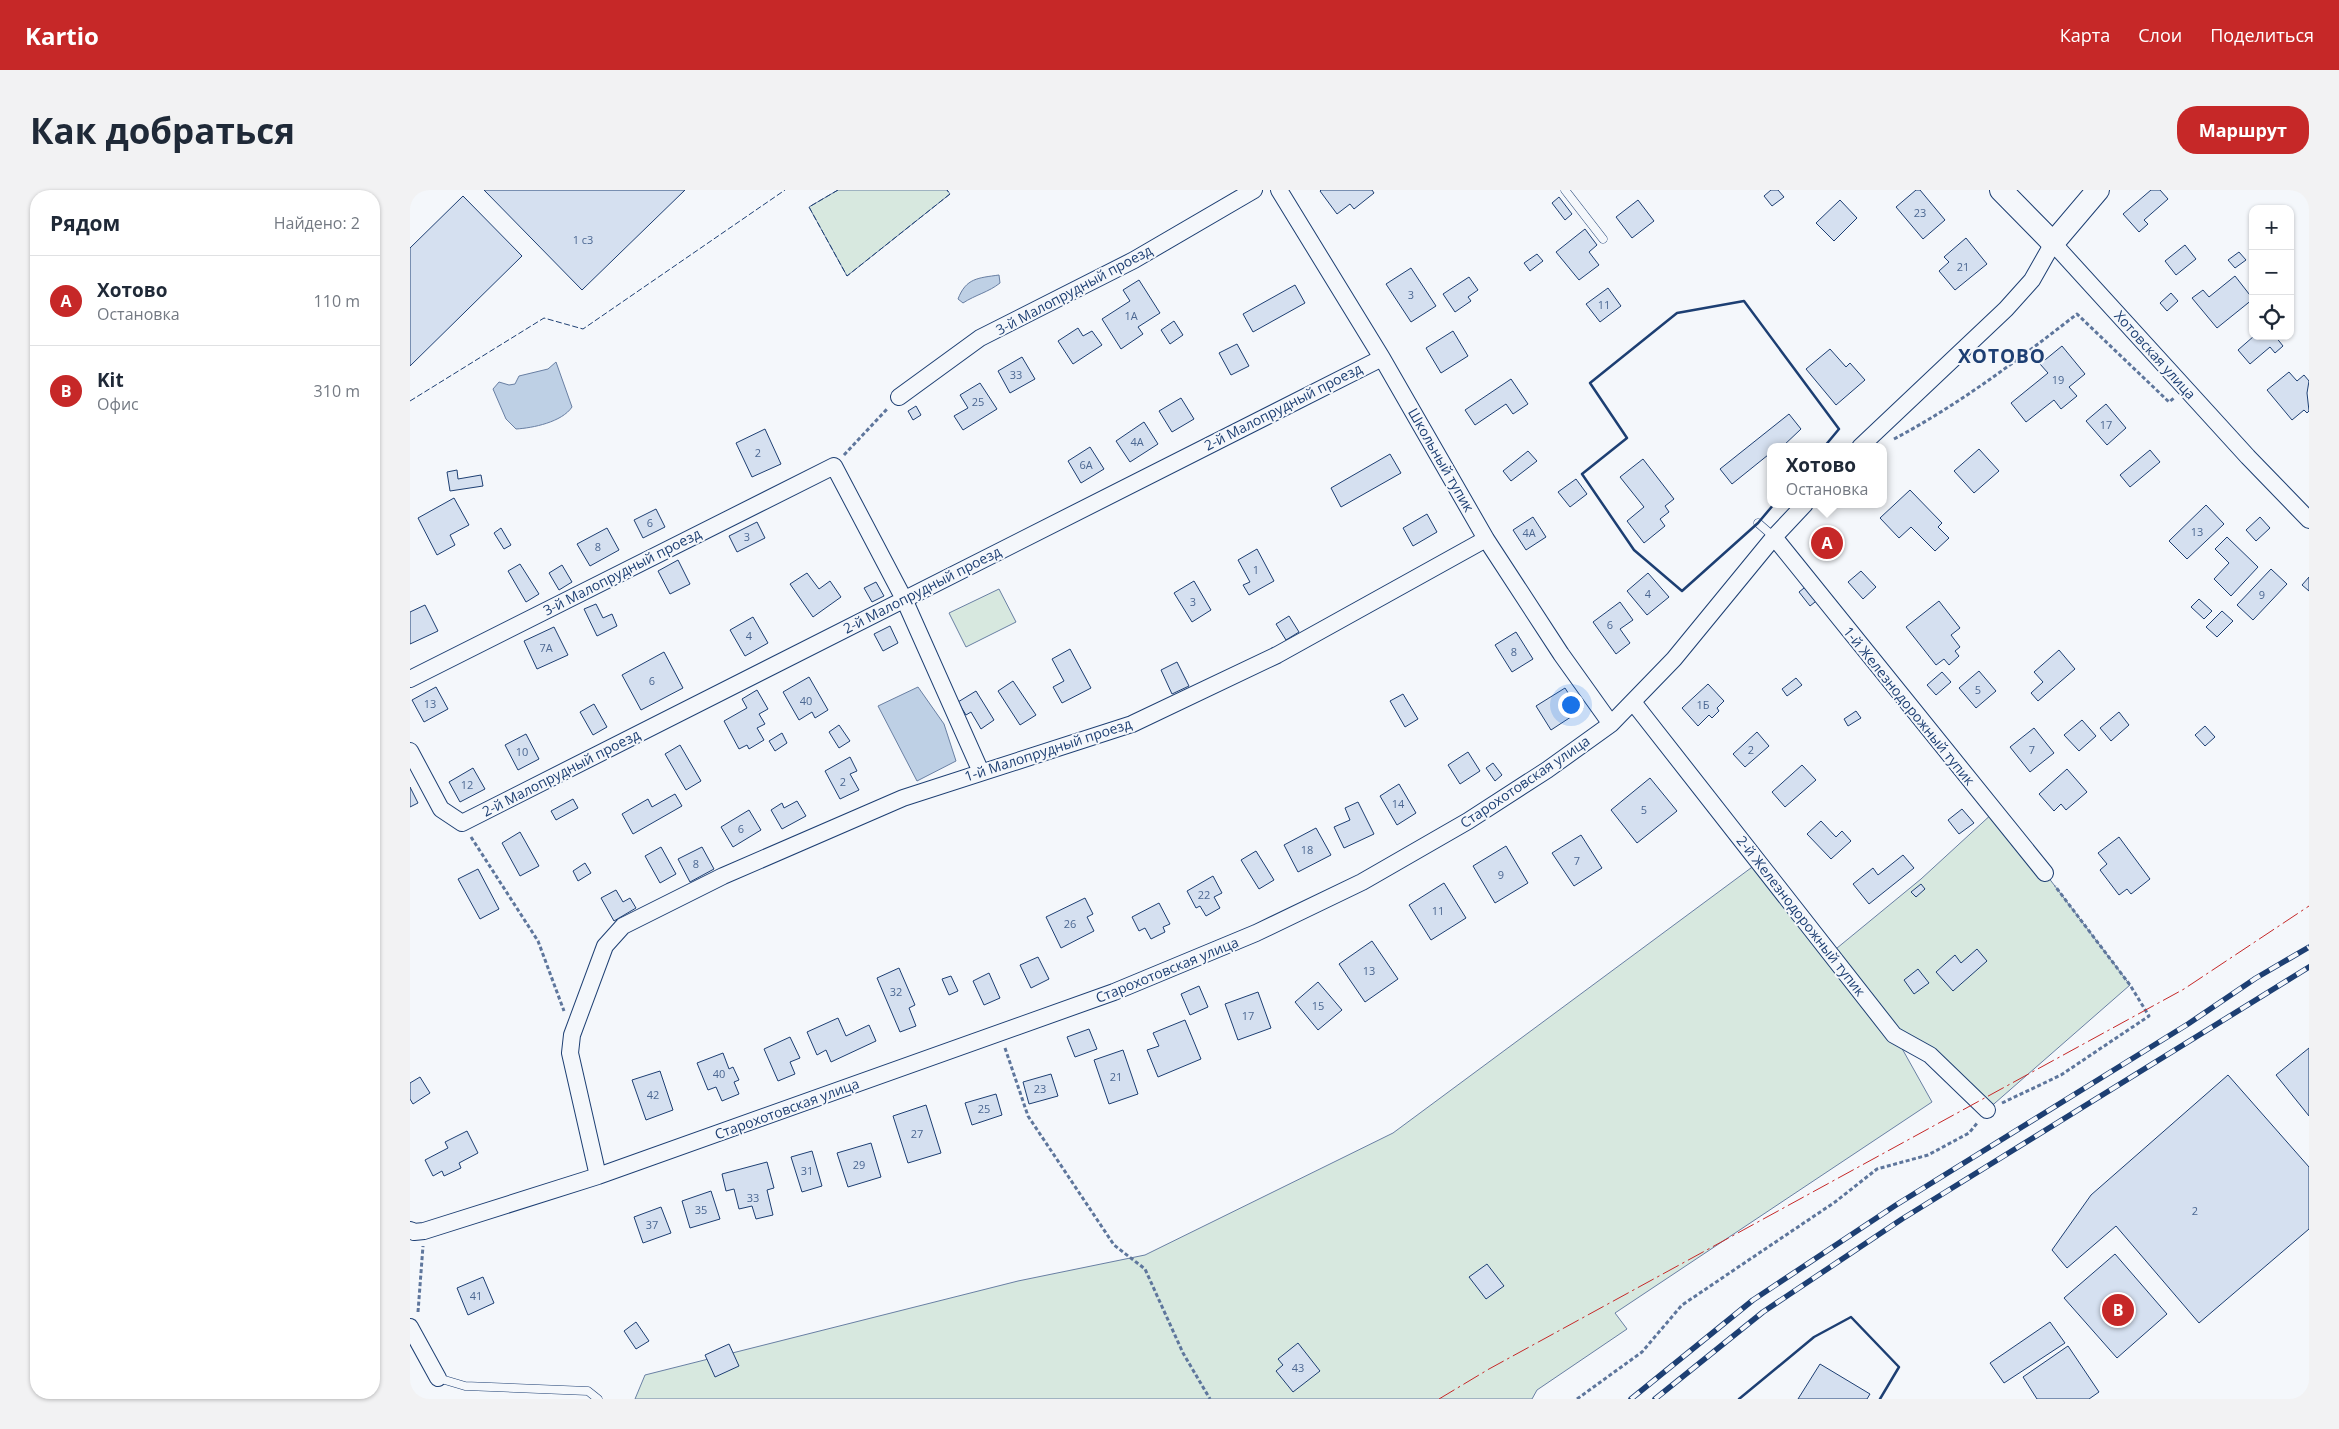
<!DOCTYPE html>
<html lang="ru">
<head>
<meta charset="utf-8">
<style>
	:root { --surface:#fff; --page:#f2f2f3; --text:#1f2937; --muted:#747a83; --line:#e0e1e3; --accent:#c62828 }
	body { margin:0; font-family:"Open Sans",sans-serif; background:var(--page); color:var(--text) }
	.controls { position:absolute; right:15px; top:15px; display:grid; overflow:hidden; border-radius:10px; box-shadow:0 1px 4px #0004 }
	.controls button { width:45px; height:45px; display:grid; place-items:center; padding:0; border:0; border-bottom:1px solid var(--line); background:var(--surface); color:var(--text); font:25px sans-serif }
	.you { position:absolute; left:1160px; top:514px; width:18px; height:18px; margin:-12px; border:4px solid #fff; border-radius:50%; background:#1a73e8; box-shadow:0 0 0 8px #1a73e833 }
	.badge { display:grid; place-items:center; width:32px; height:32px; border-radius:50%; background:var(--accent); color:#fff; font-size:16px; font-weight:700 }
	.pin { position:absolute; translate:-50% -50%; border:2px solid #fff; box-shadow:0 1px 5px #0006 }
	.popup { position:absolute; left:1357px; top:253px; width:120px; height:65px; box-sizing:border-box; display:grid; place-content:center; border-radius:10px; background:var(--surface); filter:drop-shadow(0 1px 4px #0005); font-size:16px; white-space:nowrap; color:var(--muted) }
	.popup b { font-size:19px; color:var(--text) }
	.popup::after { content:''; position:absolute; left:50%; top:100%; margin-left:-10px; border:10px solid transparent; border-top-color:var(--surface) }
	.list { margin:0; padding:0; list-style:none }
	h2 { display:flex; justify-content:space-between; align-items:center; height:65px; margin:0; padding:0 20px; font-size:21px }
	h2 small { font-size:16px; font-weight:400; color:var(--muted) }
	.list li { display:grid; grid-template-columns:32px 1fr auto; gap:15px; align-items:center; box-sizing:border-box; height:90px; padding:0 20px; border-top:1px solid var(--line) }
	.list b { display:block; font-size:19px; white-space:nowrap }
	.list p { margin:0; font-size:16px; white-space:nowrap; color:var(--muted) }
	.list em { font-size:16px; font-style:normal; color:var(--muted) }
	.icon { flex:none; width:28px; height:28px; fill:none; stroke:currentColor; stroke-width:2; stroke-linecap:round; stroke-linejoin:round }
	.map { position:relative; flex:none; width:1899px; height:1209px; overflow:hidden; border-radius:20px }
	header { display:flex; align-items:center; gap:30px; box-sizing:border-box; height:70px; padding:0 25px; background:var(--accent); color:#fff }
	header strong { font-size:24px }
	nav { display:flex; gap:28px; margin-inline-start:auto; font-size:18px }
	.intro { display:flex; align-items:center; justify-content:space-between; box-sizing:border-box; height:120px; padding:0 30px }
	h1 { margin:0; font-size:35px }
	.button { padding:12px 22px; border-radius:20px; background:var(--accent); color:#fff; font-size:18px; font-weight:700 }
	main { display:flex; gap:30px; padding:0 30px }
	aside { flex:1; background:var(--surface); border-radius:20px; box-shadow:0 1px 4px #0004 }
	.map>svg:first-child { display:block }
</style>
</head>
<body>
<header>
<strong>Kartio</strong>
<nav><a>Карта</a><a>Слои</a><a>Поделиться</a></nav>
</header>
<div class="intro"><h1>Как добраться</h1><a class="button">Маршрут</a></div>
<main>
<aside>
<h2>Рядом<small>Найдено: 2</small></h2>
<ul class="list">
<li><span class="badge">A</span><div><b>Хотово</b><p>Остановка</p></div><em>110 m</em></li>
<li><span class="badge">B</span><div><b>Kit</b><p>Офис</p></div><em>310 m</em></li>
</ul>
</aside>
<div class="map">
<svg width="1899" height="1209" viewBox="0 0 1899 1209">
	<rect width="100%" height="100%" fill="#f4f7fb"/>
	<path fill="#d7e8df" stroke="#687fa3" d="M428 0H537L540 4 437 86 399 17Z
		M589 399 606 432 556 457 539 423Z
		M1584 622 1635 683 1720 795 1577 920 1485 846 1522 912 1205 1123 1217 1139 1127 1200 1122 1209H225L235 1185 608 1091 735 1065 983 943 1349 672 1421 763 1511 689Z"/>
	<path fill="#bed0e5" stroke="#687fa3" d="M589 85 590 93C579 102 565 105 553 113L548 109C556 88 568 88 589 85Z
		M146 172 162 217C152 232 123 238 106 239L96 229 83 199 89 192 99 195 105 194 109 186 138 179Z
		M508 497 534 534 546 571 507 591 468 516Z"/>
	<path fill="#d5e0f0" stroke="#1d3f73" d="M74 0H275L172 100Z
		M911 0H962L964 3 944 19 940 14 927 24 910 1Z
		M1361 0H1368L1374 7 1362 16 1354 6Z
		M1506 0H1510L1535 30 1513 49 1486 17Z
		M1741 0H1750L1758 9 1734 30 1738 34 1729 42 1713 24Z
		M53 6 112 66 0 176V58Z
		M1149 7 1162 24 1155 30 1142 13Z
		M1228 10 1244 31 1222 48 1206 27Z
		M1430 10 1447 28 1424 51 1406 33Z
		M1175 39 1187 55 1179 62 1189 75 1169 90 1146 62Z
		M1556 48 1577 74 1545 100 1529 81 1539 72 1534 67Z
		M1775 55 1786 69 1766 85 1755 71Z
		M1829 62 1836 70 1825 78 1818 70Z
		M1127 64 1133 71 1120 81 1114 73Z
		M1001 78 1026 116 1001 132 976 94Z
		M1825 86 1843 109 1807 138 1782 108 1793 100 1799 107Z
		M1059 87 1068 100 1058 107 1061 111 1045 122 1033 104Z
		M729 90 750 123 728 137 733 144 711 159 692 129 720 111 713 100Z
		M885 95 895 113 843 142 833 124Z
		M1198 98 1211 116 1190 132 1176 114Z
		M1761 103 1768 111 1757 121 1750 113Z
		M764 131 773 145 760 154 751 140Z
		M668 138 673 146 682 141 692 155 663 174 648 151Z
		M1043 141 1058 166 1031 183 1016 158Z
		M1844 146H1865L1873 156 1865 163 1860 157 1840 174 1828 160Z
		M827 154 839 176 821 185 809 163Z
		M1652 156 1675 184 1659 197 1667 206 1651 219 1644 210 1616 232 1601 213 1638 183 1630 174Z
		M1420 159 1436 177 1440 173 1455 190 1426 215 1396 179Z
		M612 167 625 189 600 203 588 181Z
		M1879 182 1887 191 1894 185 1899 191 1897 203 1899 221 1897 223 1894 220 1882 230 1857 200Z
		M1101 189 1118 214 1103 224 1096 214 1065 235 1055 220Z
		M570 193 587 219 553 240 544 226 558 218 550 205Z
		M771 208 784 229 762 242 749 221Z
		M1696 214 1716 238 1697 255 1676 231Z
		M506 216 511 225 503 230 498 221Z
		M1379 224 1391 239 1372 257H1361V269L1358 265 1322 294 1310 279Z
		M734 232 748 254 720 272 706 251Z
		M355 239 371 274 342 287 326 253Z
		M680 257 694 279 671 293 658 271Z
		M1569 259 1589 281 1564 303 1544 281Z
		M1740 260 1750 272 1720 297 1710 285Z
		M1118 261 1127 271 1101 291 1093 281Z
		M980 264 991 283 931 317 921 298Z
		M1233 269 1264 309 1255 316 1259 322 1250 329 1255 336 1234 353 1217 331 1234 317 1210 287Z
		M47 280 48 289 71 285 73 296 40 301 37 282Z
		M1166 289 1177 304 1160 317 1148 302Z
		M1500 300 1532 333 1528 337 1539 348 1525 361 1501 337 1489 348 1470 328Z
		M44 308 59 335 40 345 45 355 27 365 8 328Z
		M1796 315 1814 334 1777 369 1759 351Z
		M246 319 255 337 233 348 224 330Z
		M1017 324 1027 342 1003 356 993 338Z
		M1123 327 1136 347 1116 360 1103 340Z
		M1850 327 1860 338 1846 351 1836 340Z
		M347 332 355 348 327 362 319 346Z
		M91 338 101 355 94 359 84 343Z
		M197 338 209 360 180 376 167 354Z
		M1817 347 1848 377 1821 406 1804 389 1819 373 1805 359Z
		M847 359 864 391 839 405 833 395 840 392 828 370Z
		M268 370 280 394 260 404 248 381Z
		M110 374 129 404 116 412 98 381Z
		M152 375 162 392 149 400 139 383Z
		M1861 379 1877 394 1843 430 1827 415Z
		M1451 381 1466 397 1453 409 1438 392Z
		M397 383 409 399 420 391 431 407 403 427 380 394Z
		M1238 383 1259 407 1237 425 1217 401Z
		M1899 387V401L1892 395Z
		M784 391 801 420 782 432 764 403Z
		M466 392 474 406 462 412 454 398Z
		M1399 394 1410 408 1400 416 1389 402Z
		M1789 409 1802 421 1794 429 1781 417Z
		M1529 411 1550 438 1541 445 1550 457 1545 461 1549 466 1539 475 1534 469 1526 475 1496 437Z
		M1210 412 1223 430 1210 439 1220 453 1206 464 1183 432Z
		M186 414 193 428 202 424 207 436 187 446 174 419Z
		M15 415 28 441 0 454V422Z
		M1812 421 1823 431 1807 447 1796 437Z
		M879 426 889 442 876 450 866 434Z
		M343 427 358 453 335 466 320 440Z
		M480 436 488 453 473 461 464 444Z
		M144 437 158 465 127 479 114 451Z
		M1106 442 1123 469 1102 482 1085 455Z
		M660 459 681 498 652 513 643 497 654 491 642 469Z
		M1649 460 1665 479 1628 511 1621 503 1633 492 1624 482Z
		M254 462 273 498 231 520 212 485Z
		M767 472 779 496 762 504 751 480Z
		M1569 481 1586 501 1566 518 1549 498Z
		M1532 482 1541 492 1526 505 1517 495Z
		M399 487 418 520 405 528 402 522 389 530 373 502Z
		M1386 488 1392 495 1377 506 1372 499Z
		M603 491 626 525 610 535 588 501Z
		M1298 494 1314 511 1307 518 1309 521 1302 528 1299 525 1288 536 1272 518Z
		M26 497 38 519 14 532 2 510Z
		M1155 498 1162 509 1166 507 1173 519 1141 540 1126 516Z
		M347 500 358 519 349 524 355 534 347 538 354 550 339 559 337 555 329 559 314 531 337 518 332 509Z
		M566 501 584 530 571 539 561 522 556 525 548 512Z
		M993 504 1008 529 995 537 980 511Z
		M184 514 197 537 183 545 170 522Z
		M1446 521 1451 528 1438 536 1434 529Z
		M1709 522 1719 535 1701 551 1690 538Z
		M1672 530 1686 546 1669 561 1654 545Z
		M429 535 440 551 429 558 419 542Z
		M1795 536 1805 547 1795 556 1785 545Z
		M1624 538 1644 563 1620 582 1600 557Z
		M1347 542 1359 556 1335 577 1323 564Z
		M372 543 377 553 365 561 359 551Z
		M116 544 129 569 108 580 95 555Z
		M270 555 291 591 276 600 255 564Z
		M1058 562 1070 581 1050 594 1038 575Z
		M440 567 447 581 440 584 449 600 430 609 415 581Z
		M1083 573 1092 585 1085 591 1076 578Z
		M1392 575 1406 590 1375 617 1362 602Z
		M63 578 75 599 50 612 39 592Z
		M1657 579 1677 602 1656 620 1651 614 1644 621 1629 604Z
		M1240 588 1267 621 1227 653 1201 620Z
		M989 594 1006 623 987 635 970 606Z
		M0 597 8 613 0 617Z
		M265 604 272 616 223 644 212 624 238 609 242 617Z
		M163 609 168 618 146 630 141 621Z
		M387 611 396 626 372 639 361 620 372 613 374 618Z
		M948 612 964 644 934 658 924 637 940 630 935 618Z
		M1552 619 1564 633 1549 644 1538 630Z
		M339 620 351 640 323 657 311 637Z
		M1411 631 1426 647 1432 641 1441 651 1421 669 1397 644Z
		M906 638 921 665 888 682 874 655Z
		M110 642 129 676 110 686 92 653Z
		M1171 645 1192 678 1164 696 1142 663Z
		M1709 647 1740 689 1721 704 1717 699 1709 705 1690 680 1697 674 1688 663Z
		M1096 656 1118 693 1085 713 1063 676Z
		M251 657 266 684 250 693 235 666Z
		M292 657 304 679 280 692 268 669Z
		M846 661 864 690 849 699 831 670Z
		M1493 665 1504 678 1459 714 1443 694 1463 678 1468 685Z
		M175 673 181 683 168 691 163 681Z
		M68 679 89 719 70 729 48 689Z
		M803 686 812 703 804 707 810 718 796 726 790 716 786 718 777 701Z
		M1034 693 1056 728 1021 750 999 715Z
		M1511 694 1515 699 1506 707 1501 702Z
		M206 700 213 712 220 708 226 718 204 731 191 708Z
		M675 708 683 724 677 727 684 741 651 758 636 727Z
		M749 713 760 734 753 737 755 742 741 749 735 738 729 741 722 727Z
		M962 751 988 789 955 812 929 774Z
		M1567 759 1577 771 1543 801 1526 782 1545 765 1551 773Z
		M628 767 639 789 621 798 610 775Z
		M489 778 505 815 499 818 506 836 490 842 467 788Z
		M1508 779 1519 793 1504 804 1494 790Z
		M579 783 590 808 574 815 563 791Z
		M541 786 548 801 539 805 532 789Z
		M908 792 932 820 908 840 885 812Z
		M789 796 798 817 780 825 771 804Z
		M848 802 861 838 828 850 815 814Z
		M428 828 436 846 459 835 466 851 421 872 416 860 407 865 397 842Z
		M775 830 791 869 748 887 737 860 749 856 743 843Z
		M679 839 687 859 665 867 657 847Z
		M380 847 390 868 380 872 385 884 368 891 354 859Z
		M1899 858V926L1866 885Z
		M713 860 728 904 699 914 684 870Z
		M313 863 319 879 323 877 329 890 324 892 329 904 312 911 306 897 298 900 287 873Z
		M250 881 263 920 236 930 222 890Z
		M641 884 648 906 619 914 613 892Z
		M1818 885 1899 977V1039L1789 1133 1706 1036 1657 1078 1642 1060 1681 1005Z
		M10 887 20 903 3 914 0 909V893Z
		M586 904 592 925 562 935 555 913Z
		M516 915 531 963 498 973 483 926Z
		M57 941 68 963 49 973 51 978 34 986 32 981 23 986 15 970 38 958 35 952Z
		M461 953 471 987 438 997 427 963Z
		M402 961 412 996 392 1002 381 967Z
		M357 972 364 998 357 1000 363 1025 346 1029 342 1016 329 1019 324 999 316 1001 312 984Z
		M301 1001 310 1029 280 1038 272 1011Z
		M251 1017 261 1043 233 1053 224 1027Z
		M1705 1064 1757 1124 1707 1168 1654 1108Z
		M1077 1074 1094 1096 1076 1109 1059 1087Z
		M73 1087 84 1113 58 1125 47 1098Z
		M226 1132 239 1151 226 1159 214 1141Z
		M1640 1132 1655 1153 1594 1193 1580 1173Z
		M888 1153 910 1181 883 1202 866 1181 873 1175 868 1169Z
		M319 1154 329 1176 305 1187 295 1165Z
		M1658 1156 1689 1202 1679 1209H1627L1613 1187Z
		M1410 1174 1460 1204 1457 1209H1388Z"/>
	<g fill="none" stroke-linecap="round" stroke-linejoin="round">
		<defs>
			<path id="lane" d="M1155 0 1193 49
				M1348 333 1364 347
				M28 1188 55 1196 178 1201 188 1209"/>
			<path id="street" d="M869 0 972 168 1076 349 1151 464 1201 534
				M489 207 570 148 724 70 844 0
				M1450 257 1596 119 1622 90 1643 53 1838 267 1899 330
				M1364 347 1635 683
				M0 489 424 276 494 409 571 582
				M1223 512 1484 845 1520 865 1577 920
				M0 561 31 619 52 633 972 168
				M188 986 160 863 162 845 195 756 213 736 313 686 493 608 722 534 867 465 1076 349
				M0 1040 4 1042 14 1041 188 986 704 802 846 743 952 692 1058 631 1137 580 1201 534 1264 469 1364 347 1395 314
				M0 1137 28 1188"/>
			<path id="secondary" d="M1591 0 1643 53 1688 0"/>
		</defs>
		<use href="#lane" stroke="#1d3f73" stroke-width="9"/>
		<use href="#street" stroke="#1d3f73" stroke-width="18"/>
		<use href="#secondary" stroke="#1d3f73" stroke-width="24"/>
		<path stroke="#5e769c" stroke-width="3" stroke-dasharray="4 2.5" stroke-linecap="butt" d="M1484 249C1550 214 1609 169 1667 124L1759 212 1764 208
			M434 265 478 218
			M61 647 128 751 154 821
			M595 858 618 926 704 1055 735 1079 773 1163 800 1209
			M1592 913 1651 885 1739 826 1720 795 1645 696
			M8 1122 13 1056
			M1167 1209 1232 1162 1272 1115 1425 1012 1467 979 1518 965 1559 943 1568 932"/>
		<use href="#lane" stroke="#f4f7fb" stroke-width="8"/>
		<use href="#street" stroke="#f4f7fb" stroke-width="16"/>
		<use href="#secondary" stroke="#f4f7fb" stroke-width="22"/>
		<defs>
			<path id="rail" d="M1221 1209 1343 1110 1486 1015 1778 834 1846 788 1899 757
				M1245 1209 1353 1122 1492 1029 1899 777"/>
		</defs>
		<use href="#rail" stroke="#1d3f73" stroke-width="5.5"/>
		<use href="#rail" stroke="#f4f7fb" stroke-width="4" stroke-dasharray="11" stroke-linecap="butt"/>
		<path stroke="#1d3f73" stroke-width="1" stroke-dasharray="6 2.5" stroke-linecap="butt" d="M428 0 399 17 437 86 540 4 537 0
			M0 211 134 128 173 139 375 0"/>
		<path stroke="#1d3f73" stroke-width="2.5" d="M1364 314 1348 333 1272 401 1224 360 1172 284 1217 248 1180 193 1267 123 1334 111 1429 239 1414 257
			M1329 1209 1404 1147 1441 1127 1489 1177 1470 1209"/>
		<path stroke="#c62828" stroke-width="1" stroke-dasharray="18 4 2.5 4" stroke-linecap="butt" d="M1029 1209 1079 1179 1774 799 1899 716"/>
	</g>
	<g text-anchor="middle" stroke-width="4" stroke-linejoin="round" paint-order="stroke">
		<g font-size="11" fill="#4b6792">
			<text x="1510" y="27">23</text>
			<text x="173" y="54">1 с3</text>
			<text x="1553" y="81">21</text>
			<text x="1001" y="109">3</text>
			<text x="1194" y="119">11</text>
			<text x="721" y="130">1А</text>
			<text x="606" y="189">33</text>
			<text x="1648" y="194">19</text>
			<text x="568" y="216">25</text>
			<text x="1696" y="239">17</text>
			<text x="727" y="256">4А</text>
			<text x="348" y="267">2</text>
			<text x="676" y="279">6А</text>
			<text x="240" y="337">6</text>
			<text x="1787" y="346">13</text>
			<text x="1119" y="347">4А</text>
			<text x="337" y="351">3</text>
			<text x="188" y="361">8</text>
			<text x="846" y="384">1</text>
			<text x="1238" y="408">4</text>
			<text x="1852" y="409">9</text>
			<text x="783" y="416">3</text>
			<text x="1200" y="439">6</text>
			<text x="339" y="450">4</text>
			<text x="136" y="462">7А</text>
			<text x="1104" y="466">8</text>
			<text x="242" y="495">6</text>
			<text x="1568" y="504">5</text>
			<text x="396" y="515">40</text>
			<text x="20" y="518">13</text>
			<text x="1293" y="519">1Б</text>
			<text x="1341" y="564">2</text>
			<text x="1622" y="564">7</text>
			<text x="112" y="566">10</text>
			<text x="433" y="596">2</text>
			<text x="57" y="599">12</text>
			<text x="988" y="618">14</text>
			<text x="1234" y="624">5</text>
			<text x="331" y="643">6</text>
			<text x="897" y="664">18</text>
			<text x="1167" y="675">7</text>
			<text x="286" y="678">8</text>
			<text x="1091" y="689">9</text>
			<text x="794" y="709">22</text>
			<text x="1028" y="725">11</text>
			<text x="660" y="738">26</text>
			<text x="959" y="785">13</text>
			<text x="486" y="806">32</text>
			<text x="908" y="820">15</text>
			<text x="838" y="830">17</text>
			<text x="309" y="888">40</text>
			<text x="706" y="891">21</text>
			<text x="630" y="903">23</text>
			<text x="243" y="909">42</text>
			<text x="574" y="923">25</text>
			<text x="507" y="948">27</text>
			<text x="449" y="979">29</text>
			<text x="397" y="985">31</text>
			<text x="343" y="1012">33</text>
			<text x="291" y="1024">35</text>
			<text x="1785" y="1025">2</text>
			<text x="242" y="1039">37</text>
			<text x="66" y="1110">41</text>
			<text x="888" y="1182">43</text>
		</g>
		<g font-size="14" fill="#1d3f73" stroke="#f4f7fb">
			<text transform="translate(664 100) rotate(-28)" y="5">3-й Малопрудный проезд</text>
			<text transform="translate(1745 165) rotate(48)" y="5">Хотовская улица</text>
			<text transform="translate(873 217) rotate(-27)" y="5">2-й Малопрудный проезд</text>
			<text transform="translate(1031 270) rotate(60)" y="5">Школьный тупик</text>
			<text transform="translate(212 382) rotate(-27)" y="5">3-й Малопрудный проезд</text>
			<text transform="translate(512 400) rotate(-27)" y="5">2-й Малопрудный проезд</text>
			<text transform="translate(1499 516) rotate(51)" y="5">1-й Железнодорожный тупик</text>
			<text transform="translate(638 560) rotate(-18)" y="5">1-й Малопрудный проезд</text>
			<text transform="translate(151 583) rotate(-27)" y="5">2-й Малопрудный проезд</text>
			<text transform="translate(1115 592) rotate(-34)" y="5">Старохотовская улица</text>
			<text transform="translate(1391 726) rotate(52)" y="5">2-й Железнодорожный тупик</text>
			<text transform="translate(757 780) rotate(-22)" y="5">Старохотовская улица</text>
			<text transform="translate(377 919) rotate(-20)" y="5">Старохотовская улица</text>
		</g>
		<g font-size="19" font-weight="bold" letter-spacing="1" fill="#1d3f73" stroke="#f4f7fb">
			<text x="1592" y="173">ХОТОВО</text>
		</g>
	</g>
</svg>
<div class="controls">
<button>+</button>
<button>−</button>
<button><svg class="icon" aria-label="locate" viewBox="0 0 24 24"><circle cx="12" cy="12" r="6"/><path d="M12 2v4M12 18v4M2 12h4M18 12h4"/></svg></button>
</div>
<div class="you"></div>
<div class="pin badge" style="left:1417px;top:353px">A</div>
<div class="popup"><b>Хотово</b>Остановка</div>
<div class="pin badge" style="left:1708px;top:1120px">B</div>
</div>
</main>
</body>
</html>
